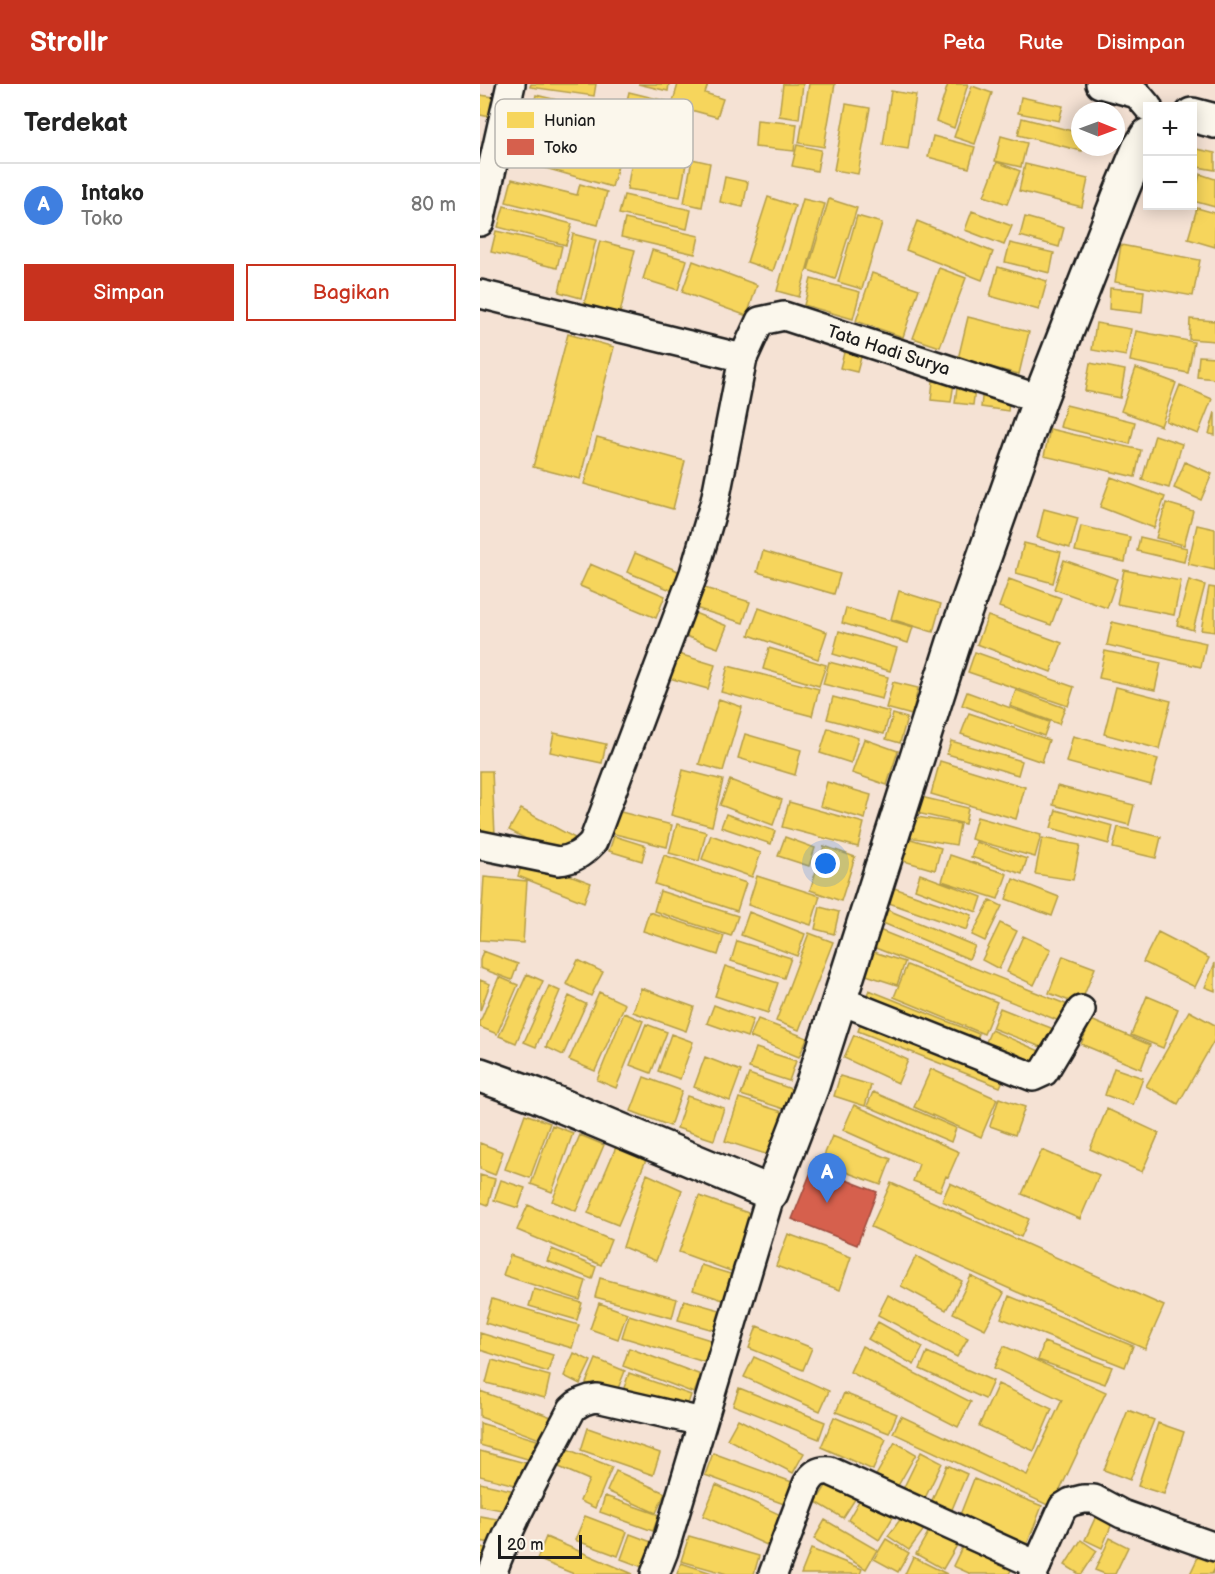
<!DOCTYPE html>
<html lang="id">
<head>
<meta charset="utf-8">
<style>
	:root { --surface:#fff; --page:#f2f2f2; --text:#222; --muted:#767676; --line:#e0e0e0; --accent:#c8321e }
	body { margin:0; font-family:"Balsamiq Sans",sans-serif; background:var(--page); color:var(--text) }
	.controls { position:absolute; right:18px; top:18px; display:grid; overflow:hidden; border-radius:0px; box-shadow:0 3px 15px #0003 }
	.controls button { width:54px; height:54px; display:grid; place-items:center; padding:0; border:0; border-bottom:2px solid var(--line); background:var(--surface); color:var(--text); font:30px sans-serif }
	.compass { position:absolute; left:591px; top:18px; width:54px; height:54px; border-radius:50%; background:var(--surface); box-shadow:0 3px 15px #0003; rotate:91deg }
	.scale { position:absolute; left:18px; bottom:15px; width:84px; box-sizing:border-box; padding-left:6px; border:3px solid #1c1c1c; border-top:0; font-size:16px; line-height:21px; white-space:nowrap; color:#1c1c1c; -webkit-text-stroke:4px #fbf7ec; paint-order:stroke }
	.you { position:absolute; left:346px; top:780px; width:21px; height:21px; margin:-15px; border:4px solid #fff; border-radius:50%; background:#1a73e8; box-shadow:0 0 0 9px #1a73e833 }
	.badge { display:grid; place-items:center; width:39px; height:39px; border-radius:50%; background:var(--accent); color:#fff; font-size:20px; font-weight:700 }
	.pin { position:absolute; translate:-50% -50px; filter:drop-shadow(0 2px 3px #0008) }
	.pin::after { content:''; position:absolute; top:32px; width:21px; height:18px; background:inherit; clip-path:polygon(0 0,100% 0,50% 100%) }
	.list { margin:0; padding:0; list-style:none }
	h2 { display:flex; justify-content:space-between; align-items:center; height:78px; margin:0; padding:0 24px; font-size:26px }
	h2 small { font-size:20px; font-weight:400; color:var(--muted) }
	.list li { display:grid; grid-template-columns:39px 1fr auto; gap:18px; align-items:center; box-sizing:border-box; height:84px; padding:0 24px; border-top:2px solid var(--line) }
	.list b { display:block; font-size:22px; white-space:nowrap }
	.list p { margin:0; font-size:20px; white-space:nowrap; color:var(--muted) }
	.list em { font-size:20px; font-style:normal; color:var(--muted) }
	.actions { display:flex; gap:12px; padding:18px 24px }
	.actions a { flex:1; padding:14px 0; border:2px solid var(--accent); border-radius:0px; text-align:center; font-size:21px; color:var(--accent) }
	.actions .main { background:var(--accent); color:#fff }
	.map { position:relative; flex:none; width:735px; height:1490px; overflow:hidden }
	header { display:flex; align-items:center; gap:36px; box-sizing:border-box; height:84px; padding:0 30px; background:var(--accent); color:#fff }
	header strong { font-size:28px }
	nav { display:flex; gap:33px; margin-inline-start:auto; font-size:21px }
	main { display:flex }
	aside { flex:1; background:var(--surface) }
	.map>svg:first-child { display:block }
</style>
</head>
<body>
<header>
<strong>Strollr</strong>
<nav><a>Peta</a><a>Rute</a><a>Disimpan</a></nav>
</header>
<main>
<aside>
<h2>Terdekat<small></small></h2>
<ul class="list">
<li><span class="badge" style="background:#3f7fe0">A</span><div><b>Intako</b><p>Toko</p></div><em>80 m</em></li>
</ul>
<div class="actions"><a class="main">Simpan</a><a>Bagikan</a></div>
</aside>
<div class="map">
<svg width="735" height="1490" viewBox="0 0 735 1490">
	<rect width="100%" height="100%" fill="#f5e2d4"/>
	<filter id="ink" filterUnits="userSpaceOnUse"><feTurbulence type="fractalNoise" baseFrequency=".0167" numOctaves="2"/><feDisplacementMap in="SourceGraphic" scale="12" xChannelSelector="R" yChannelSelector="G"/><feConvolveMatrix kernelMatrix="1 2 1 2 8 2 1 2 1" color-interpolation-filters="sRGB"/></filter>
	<g filter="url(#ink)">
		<path fill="#f6d55c" stroke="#b59e49" stroke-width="1.5" d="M51 0H116L114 12 50 3Z
			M158 0H189L188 7Z
			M198 0H228L225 9 243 15 237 33 192 21Z
			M303 0H323L319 35 299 32Z
			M329 0H355L344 63 319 59Z
			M468 0H488L474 44 456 37Z
			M492 2 512 9 495 60 474 53Z
			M411 7 436 11 428 65 403 61Z
			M149 8 186 17 183 34 145 25Z
			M0 11 14 13 10 33 0 31Z
			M56 11 111 24 106 48 50 35Z
			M541 13 583 22 579 37 538 29Z
			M366 20 390 24 378 90 354 86Z
			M542 34 600 49V63H603L602 67 538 51Z
			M277 36 317 40 314 67 275 63Z
			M54 42 142 67 132 103 44 78Z
			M453 52 495 63 489 84 448 73Z
			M521 52 547 59 541 83 515 77Z
			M317 61 341 66 337 87 312 82Z
			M712 64 735 69V86L712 82Z
			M153 71 206 80 200 113 147 105Z
			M212 75 230 79 222 123 204 119Z
			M517 78 540 87 527 120 504 112Z
			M545 80 608 95 602 123 539 107Z
			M720 90 735 95V123L713 117Z
			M245 93 268 98 263 123 240 118Z
			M32 95 97 111 100 100 127 108 118 141 26 118Z
			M144 111 211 126 207 145 139 130Z
			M288 113 315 122 293 187 267 178Z
			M323 115 345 120 319 213 297 207Z
			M349 115 377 124 355 195 328 186Z
			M24 122 92 140 86 161 18 143Z
			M717 124 735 129V163L708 155Z
			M492 127 532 142 524 161 485 146Z
			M377 132 402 139 382 205 358 198Z
			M545 133 584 144 579 163 540 152Z
			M145 135 219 152 215 170 141 153Z
			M437 137 513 168 502 196 426 166Z
			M16 147 82 162 77 184 11 168Z
			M93 150 116 156 101 214 79 208Z
			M120 157 155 166 140 229 104 220Z
			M530 159 574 169 570 189 525 178Z
			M641 161 720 176 713 212 635 198Z
			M172 166 207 176 198 206 163 195Z
			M213 177 277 201 267 232 202 208Z
			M518 183 567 197 559 226 510 212Z
			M459 184 486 194 460 263 433 254Z
			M392 189 439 205 423 253 376 237Z
			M331 195 380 208 373 235 324 221Z
			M630 204 664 207 662 229 629 225Z
			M488 233 549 248 539 290 478 275Z
			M710 235 735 237V257L709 255Z
			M616 239 651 245 646 272 612 266Z
			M656 247 714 258 708 289 650 277Z
			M88 250 134 263 100 395 53 383Z
			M366 261 383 266 377 288 360 284Z
			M719 272 735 273V295L717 293Z
			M610 279 645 286 640 314 605 307Z
			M656 284 696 299 681 342 641 327Z
			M453 297 474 299 471 318 451 316Z
			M700 301 732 315 718 350 686 337Z
			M477 303 495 305 493 321 475 319Z
			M503 304 530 307 528 327 501 323Z
			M586 321 655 338 650 360 580 343Z
			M735 328V351L729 350Z
			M570 345 661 366 655 393 564 372Z
			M675 351 702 360 689 404 662 396Z
			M117 353 205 377 193 425 104 400Z
			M705 378 732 390 721 416 694 404Z
			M631 393 685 413 674 444 620 423Z
			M686 419 713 427 704 461 676 454Z
			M564 425 598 434 590 464 557 454Z
			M717 441 735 445V486L708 480Z
			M601 442 650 453 645 478 595 467Z
			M660 453 707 464 704 478 657 467Z
			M544 459 581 468 573 499 536 489Z
			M283 467 360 490 354 510 277 488Z
			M155 469 210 492 203 511 147 488Z
			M584 476 637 495 627 524 574 505Z
			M110 480 185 512 176 534 100 502Z
			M644 486 701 497 694 531 637 520Z
			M529 495 581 514 571 541 519 523Z
			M709 496 725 501 713 546 697 541Z
			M215 501 270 518 263 539 209 522Z
			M729 503 735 504V548L721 546Z
			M419 507 461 520 453 548 411 535Z
			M279 524 347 548 338 575 269 551Z
			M366 524 433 543 428 559 362 539Z
			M212 528 247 542 238 564 203 551Z
			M508 532 582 559 571 588 497 560Z
			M632 538 726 559 721 583 627 561Z
			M359 547 417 564 410 587 353 570Z
			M289 564 346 581 339 602 283 585Z
			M189 567 235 581 228 605 182 592Z
			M625 567 681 579 675 606 619 594Z
			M495 568 594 603 588 622 488 588Z
			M349 578 408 593 402 615 343 600Z
			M248 582 339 605 332 632 241 608Z
			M413 598 438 604 432 631 406 624Z
			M636 603 691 617 679 665 624 650Z
			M536 606 585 624 579 640 530 622Z
			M487 608 569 638 564 652 482 621Z
			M353 613 410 628 404 650 347 635Z
			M239 615 262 623 243 687 219 680Z
			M489 629 569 656 562 678 481 650Z
			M413 630 427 634 420 659 406 655Z
			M348 644 378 654 371 679 340 669Z
			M74 649 126 660 122 679 70 668Z
			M265 650 321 666 315 691 258 674Z
			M593 652 678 675 671 701 586 678Z
			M384 655 418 667 407 701 372 689Z
			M471 657 542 677 538 691 467 670Z
			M460 677 545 703 536 735 451 710Z
			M203 686 243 696 232 742 191 731Z
			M0 687H12L15 751 0 752Z
			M250 696 302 716 293 741 240 721Z
			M347 698 391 711 385 735 340 722Z
			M577 702 654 721 649 741 573 721Z
			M441 713 488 724 485 740 437 729Z
			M309 718 384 739 378 763 302 743Z
			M41 725 95 754 84 775 29 746Z
			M133 726 192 741 187 763 127 748Z
			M576 726 633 742 629 760 571 744Z
			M246 730 295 747 291 760 241 743Z
			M431 732 480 740 476 761 428 753Z
			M497 733 561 751 555 773 491 755Z
			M197 740 226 748 219 777 189 769Z
			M638 743 681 753 676 774 633 764Z
			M231 751 281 769 272 793 222 775Z
			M134 752 166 762 162 777 129 767Z
			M305 753 335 764 329 782 298 772Z
			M424 753 461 764 455 786 417 775Z
			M562 754 600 761 593 796 555 790Z
			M496 758 547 775 542 790 491 773Z
			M344 762 375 773 361 817 330 806Z
			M184 771 266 799 257 827 175 800Z
			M470 771 527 790 518 815 462 797Z
			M44 774 111 799 104 818 38 792Z
			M440 790 502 813 497 828 435 805Z
			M277 792 340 812 331 841 268 821Z
			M4 793 47 797 43 859 0 856Z
			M533 795 579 813 572 832 526 815Z
			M414 804 492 831 487 846 409 819Z
			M180 807 258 832 251 852 174 827Z
			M510 816 522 822 505 857 492 851Z
			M340 823 359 828 354 850 335 845Z
			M403 824 495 862 489 875 398 837Z
			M169 828 244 852 238 871 163 847Z
			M269 828 325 850 317 872 261 851Z
			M520 839 537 847 519 885 502 876Z
			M399 846 588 921 582 938 393 863Z
			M678 848 729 874 715 903 663 878Z
			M329 849 353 858 319 946 296 937Z
			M543 852 571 865 554 901 527 888Z
			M257 857 311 874 304 894 251 877Z
			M3 867 38 880 32 896 0 884V876Z
			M391 867 425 878 417 901 383 890Z
			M583 872 615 884 600 921 569 909Z
			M98 876 123 888 111 912 86 900Z
			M735 879V907L725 903Z
			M427 881 517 918 504 950 414 913Z
			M245 882 298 899 288 929 235 912Z
			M47 890 63 897 36 959 19 952Z
			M19 893 38 901 17 950 0 943V938Z
			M0 896 10 900 0 927Z
			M69 902 80 907 56 963 44 958Z
			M161 904 214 923 206 947 153 928Z
			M389 906 499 950 492 967 382 923Z
			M119 908 145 920 115 987 89 976Z
			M89 912 106 920 83 971 66 963Z
			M667 912 698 925 683 964 651 951Z
			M234 921 273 936 267 953 227 939Z
			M520 924 576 946 569 966 512 944Z
			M709 927 735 941V955L698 1020 666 1002Z
			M144 929 163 937 136 1004 117 996Z
			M384 931 527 987 520 1003 378 947Z
			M278 935 327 954 319 973 270 953Z
			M611 936 670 961 661 985 601 960Z
			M166 940 187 948 171 989 150 981Z
			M511 946 564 969 557 988 503 965Z
			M191 950 213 958 200 995 178 987Z
			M374 951 428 976 418 999 364 974Z
			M276 964 316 977 309 997 269 984Z
			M225 973 261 987 250 1017 214 1003Z
			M634 984 663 994 653 1021 625 1011Z
			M451 985 517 1015 501 1053 434 1023Z
			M269 990 311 1005 304 1025 261 1011Z
			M360 992 391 1001 385 1022 354 1012Z
			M164 993 202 1007 190 1042 151 1027Z
			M393 1008 476 1044 471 1058 387 1022Z
			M207 1012 244 1024 234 1056 197 1044Z
			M259 1014 306 1029 292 1072 245 1057Z
			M519 1014 545 1023 535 1051 510 1042Z
			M374 1021 479 1068 468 1093 466 1092 460 1107 433 1097 439 1080 363 1046Z
			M627 1025 679 1049 662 1088 610 1065Z
			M45 1030 70 1039 50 1094 25 1085Z
			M72 1041 93 1049 72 1108 51 1100Z
			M100 1051 124 1061 96 1127 72 1117Z
			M352 1052 411 1075 401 1101 341 1079Z
			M0 1059 23 1068 15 1091 0 1085Z
			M136 1063 166 1076 138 1141 108 1129Z
			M562 1066 619 1091 600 1135 542 1110Z
			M167 1090 202 1106 176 1177 143 1163Z
			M0 1091 15 1095 8 1121 0 1118Z
			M21 1096 45 1104 38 1124 14 1116Z
			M411 1099 684 1222 665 1265 391 1143Z
			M470 1099 549 1135 541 1153 462 1117Z
			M219 1112 277 1132 256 1189 199 1168Z
			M48 1121 131 1156 121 1181 37 1146Z
			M308 1150 371 1173 360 1206 296 1182Z
			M72 1165 116 1183 112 1195 67 1177Z
			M30 1171 106 1197 100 1216 23 1191Z
			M436 1172 482 1197 466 1226 421 1202Z
			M221 1181 260 1193 252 1219 213 1206Z
			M491 1192 524 1209 505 1245 473 1229Z
			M120 1194 197 1215 192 1234 115 1213Z
			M54 1205 102 1219 97 1236 49 1222Z
			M408 1211 488 1254 477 1273 398 1231Z
			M529 1212 653 1262 645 1283 521 1234Z
			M12 1215 99 1241 92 1264 5 1239Z
			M204 1216 247 1228 241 1248 198 1236Z
			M119 1219 147 1229 138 1255 110 1245Z
			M149 1231 237 1258 231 1280 142 1253Z
			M398 1238 443 1263 434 1281 388 1255Z
			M277 1242 332 1264 323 1286 269 1264Z
			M0 1249 73 1271 68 1288 0 1266Z
			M564 1258 632 1283 625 1300 558 1276Z
			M382 1262 491 1318 478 1343 370 1288Z
			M524 1262 626 1308 572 1423 413 1349 421 1332 547 1391 582 1316 514 1284Z
			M149 1264 221 1291 214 1309 143 1282Z
			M447 1268 513 1297 505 1315 440 1285Z
			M94 1269 111 1277 100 1300 84 1292Z
			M274 1273 349 1307 340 1327 264 1293Z
			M116 1275 145 1287 135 1312 106 1299Z
			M12 1276 70 1292 65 1314 6 1299Z
			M149 1289 211 1311 204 1331 142 1310Z
			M518 1300 572 1325 554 1367 499 1342Z
			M259 1304 345 1338 339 1355 253 1321Z
			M0 1307 77 1335 68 1358 0 1333Z
			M364 1309 417 1330 409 1349 356 1328Z
			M648 1326 674 1336 650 1396 624 1386Z
			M354 1333 406 1355 393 1386 341 1363Z
			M258 1335 324 1369 313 1389 247 1355Z
			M0 1339 57 1356 51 1376 0 1361Z
			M678 1339 704 1348 684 1410 658 1402Z
			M108 1344 180 1369 173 1391 101 1366Z
			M415 1358 436 1370 415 1407 394 1395Z
			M87 1365 132 1383 115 1424 100 1417 109 1396 79 1383Z
			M0 1367 53 1381 47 1404 0 1392Z
			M441 1368 462 1379 444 1416 423 1405Z
			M233 1369 312 1398 304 1420 225 1391Z
			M467 1381 487 1390 470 1430 450 1421Z
			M136 1387 185 1409 176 1429 127 1407Z
			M352 1392 379 1409 363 1434 336 1418Z
			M494 1395 562 1422 546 1463 478 1436Z
			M0 1399 48 1410 38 1429 0 1422Z
			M236 1401 303 1432 289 1462 223 1432Z
			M383 1410 415 1430 399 1456 368 1436Z
			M125 1412 179 1431 173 1447 120 1428Z
			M425 1429 445 1444 429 1466 408 1452Z
			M617 1430 633 1437 622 1464 605 1456Z
			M0 1432 29 1437 22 1461 0 1457Z
			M105 1432 147 1448 138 1472 95 1456Z
			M345 1436 397 1466 386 1485 334 1455Z
			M453 1440 480 1456 463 1485 436 1470Z
			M150 1450 174 1459 165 1484 141 1475Z
			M209 1452 279 1472 274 1490H247L201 1477Z
			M66 1453 153 1490H94L57 1475Z
			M630 1454 648 1463 635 1490H625L615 1486Z
			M406 1455 429 1469 418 1488 394 1475Z
			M601 1456 617 1467 602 1490H599L585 1481Z
			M485 1457 534 1480 529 1490H491L473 1482Z
			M0 1463 6 1464 1 1481H0Z
			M331 1465 382 1485 380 1490H321Z
			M720 1469 735 1476V1484L732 1490H710Z
			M433 1473 467 1490H425Z
			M201 1479 235 1490H197Z"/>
		<path fill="#d6604d" stroke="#9e4c3e" stroke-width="1.5" d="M333 1083 397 1108 377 1161 312 1135Z"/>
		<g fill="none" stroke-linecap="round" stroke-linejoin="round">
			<defs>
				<g id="minor">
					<path d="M620 0 657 10 668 23"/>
					<path d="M0 138 31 0"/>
					<path id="s1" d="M0 210 263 274 280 237 304 232 560 315"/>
					<path d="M0 761 78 777C93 776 103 769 113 758L214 489 235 417 263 274"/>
					<path d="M359 916 553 993 564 988 601 926"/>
					<path d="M12 1490C32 1433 64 1379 92 1325 99 1318 106 1315 117 1314L222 1338"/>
					<path d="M175 1490 184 1467 291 1109"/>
					<path d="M293 1490 327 1400C333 1390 338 1386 350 1387L557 1481"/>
					<path d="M553 1490 583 1423 591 1418 603 1415H614L642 1430 735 1463"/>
				</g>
				<path id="tertiary" d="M712 31 735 37
					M0 991 56 1011 291 1109 332 1002 474 558 560 315 639 113 659 65 668 51"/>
			</defs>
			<use href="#minor" stroke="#1c1c1c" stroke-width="32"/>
			<use href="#tertiary" stroke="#1c1c1c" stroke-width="38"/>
			<use href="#minor" stroke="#fbf7ec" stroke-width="27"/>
			<use href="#tertiary" stroke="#fbf7ec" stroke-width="33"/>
		</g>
	</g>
	<g text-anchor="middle" stroke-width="6" stroke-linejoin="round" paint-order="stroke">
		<g font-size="18" fill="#1c1c1c" stroke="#fbf7ec">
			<text dy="6" stroke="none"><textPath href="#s1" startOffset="446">Tata Hadi Surya</textPath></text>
		</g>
	</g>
	<rect x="15" y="15" width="198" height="69" rx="9" fill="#fbf7ec" stroke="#b8b5ae" stroke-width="1.5"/>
	<rect x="27" y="28" width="27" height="16" fill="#f6d55c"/>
	<rect x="27" y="55" width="27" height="16" fill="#d6604d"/>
	<g font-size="16" fill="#1c1c1c">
		<text x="64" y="42">Hunian</text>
		<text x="64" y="69">Toko</text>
	</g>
</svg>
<div class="controls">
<button>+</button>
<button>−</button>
</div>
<svg class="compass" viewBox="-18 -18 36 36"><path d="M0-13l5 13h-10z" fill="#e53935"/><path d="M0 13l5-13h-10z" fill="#767676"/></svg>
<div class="scale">20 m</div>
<div class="you"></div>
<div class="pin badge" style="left:347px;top:1119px;background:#3f7fe0">A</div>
</div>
</main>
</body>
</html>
